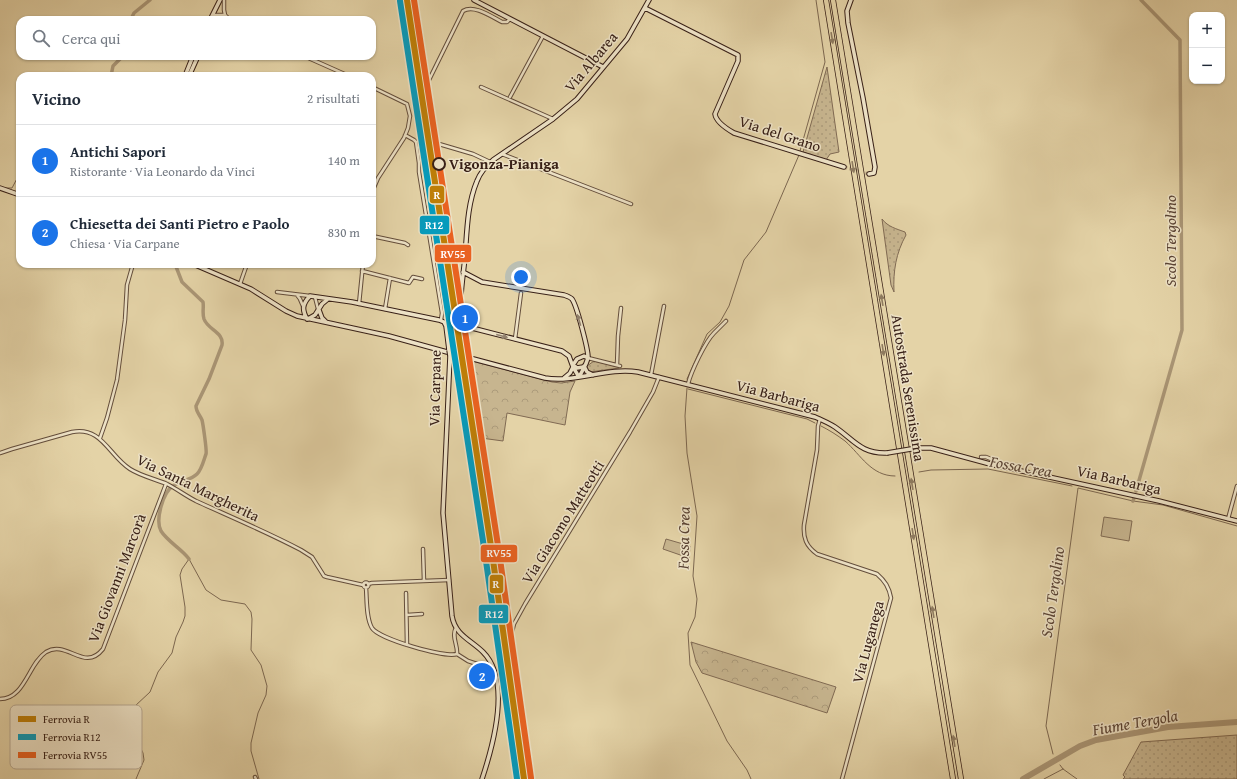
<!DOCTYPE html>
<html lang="it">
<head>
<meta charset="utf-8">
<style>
	:root { --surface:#fff; --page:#f2f2f3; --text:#1f2937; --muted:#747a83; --line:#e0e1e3; --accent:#1a73e8 }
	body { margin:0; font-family:"Gentium Book Plus",serif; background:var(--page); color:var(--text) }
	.controls { position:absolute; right:12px; top:12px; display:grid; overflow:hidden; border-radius:8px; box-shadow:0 1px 3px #0004 }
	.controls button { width:36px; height:36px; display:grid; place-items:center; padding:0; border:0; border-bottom:1px solid var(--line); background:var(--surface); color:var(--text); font:20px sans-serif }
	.you { position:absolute; left:521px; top:277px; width:14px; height:14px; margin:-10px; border:3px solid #fff; border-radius:50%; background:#1a73e8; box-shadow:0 0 0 6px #1a73e833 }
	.badge { display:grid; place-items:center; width:26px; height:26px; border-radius:50%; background:var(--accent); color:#fff; font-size:13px; font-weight:700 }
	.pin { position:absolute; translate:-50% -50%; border:2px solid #fff; box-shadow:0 1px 4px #0006 }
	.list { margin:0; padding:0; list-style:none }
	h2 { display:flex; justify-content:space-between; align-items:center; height:52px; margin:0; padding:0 16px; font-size:17px }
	h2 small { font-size:13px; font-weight:400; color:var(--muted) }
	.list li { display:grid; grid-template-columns:26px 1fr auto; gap:12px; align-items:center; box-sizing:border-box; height:72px; padding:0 16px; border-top:1px solid var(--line) }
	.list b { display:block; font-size:15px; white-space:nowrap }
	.list p { margin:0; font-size:13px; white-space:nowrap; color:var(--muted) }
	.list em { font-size:13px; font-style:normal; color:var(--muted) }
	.icon { flex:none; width:22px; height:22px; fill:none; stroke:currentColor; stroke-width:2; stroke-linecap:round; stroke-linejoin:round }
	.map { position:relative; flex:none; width:1237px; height:779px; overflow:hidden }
	.search { position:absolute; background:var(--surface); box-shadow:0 1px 3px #0004; left:16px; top:16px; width:360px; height:44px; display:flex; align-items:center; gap:10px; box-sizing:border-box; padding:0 14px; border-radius:12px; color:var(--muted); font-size:15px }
	.panel { position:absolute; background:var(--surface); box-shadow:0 1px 3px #0004; left:16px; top:72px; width:360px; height:196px; border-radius:12px }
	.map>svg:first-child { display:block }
</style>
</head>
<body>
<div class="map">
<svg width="1237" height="779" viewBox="0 0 1237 779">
	<defs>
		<pattern id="grass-dots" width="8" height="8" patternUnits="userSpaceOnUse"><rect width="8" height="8" fill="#c7b58f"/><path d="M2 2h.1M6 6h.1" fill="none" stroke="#ac9b7b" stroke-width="1.8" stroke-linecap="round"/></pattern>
		<pattern id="forest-crowns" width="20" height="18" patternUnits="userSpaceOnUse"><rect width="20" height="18" fill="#c7b58f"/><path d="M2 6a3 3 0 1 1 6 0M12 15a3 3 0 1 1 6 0" fill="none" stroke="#ac9b7b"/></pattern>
	</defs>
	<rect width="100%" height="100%" fill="#e4d3a7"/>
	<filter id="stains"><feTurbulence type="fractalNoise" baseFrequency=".005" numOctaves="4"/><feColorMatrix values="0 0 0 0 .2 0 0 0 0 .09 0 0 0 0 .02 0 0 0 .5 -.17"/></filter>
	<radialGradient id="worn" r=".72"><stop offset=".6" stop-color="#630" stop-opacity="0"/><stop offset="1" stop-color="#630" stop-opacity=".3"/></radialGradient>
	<path fill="url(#grass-dots)" stroke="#806a53" d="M827 67 839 152 830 154 826 160 803 152Z
		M882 219C888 227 897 229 905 232L906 235C896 253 893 271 894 292L891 285Z
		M594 361 618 367 619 368 590 372 587 370V366Z
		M1237 735V779H1123L1125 777 1123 775 1141 742Z"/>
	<path fill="url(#forest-crowns)" stroke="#806a53" d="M468 360 552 382 561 383 575 381 570 392 565 425 507 413 503 441 481 438 479 435Z
		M691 642 836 687 827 713 702 673 696 662Z"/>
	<path fill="#c7b58f" stroke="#806a53" d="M1104 517 1132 521 1129 541 1101 536Z
		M666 539 690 546 689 558 663 549Z"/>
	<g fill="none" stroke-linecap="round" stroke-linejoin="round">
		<path stroke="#7c6750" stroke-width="1" d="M800 151 825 62 816 0
			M5 188H12L20 173
			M687 379 707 334 720 322 729 306 744 260 766 232 799 155
			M687 388 685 416 687 453 697 516 693 576 697 599 695 617 688 633 690 665 727 741 747 770 751 779
			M688 389 807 419 815 423
			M821 426C829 430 837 435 845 441 861 455 871 476 895 476
			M919 472 931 470 988 469 1072 486
			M1053 754 1046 726 1078 488 1133 501 1163 505 1237 526
			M1060 765 1063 769 1077 779
			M136 779 144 760 143 753 133 732 135 706 150 692 158 672 172 653 176 637 183 622 185 616V607L180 575 182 569 189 559 206 590 221 600 245 604 251 612 252 619 251 650 261 665 267 686 266 695 258 713 251 743V751L259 779
			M1044 779 1063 769"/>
		<path stroke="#aa9676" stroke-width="3.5" d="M134 20 132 17 134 13 150 0
			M111 76 113 66 123 56
			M175 264 182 282 203 302C204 307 202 313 204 319 208 330 224 332 222 345L209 379 196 406C196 412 200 415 202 420 203 424 207 451 206 454 204 459 202 469 197 474 191 480 180 481 173 486 163 492 155 520 161 531 168 542 182 549 189 559
			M1136 491 1182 330 1180 40 1141 0
			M1133 501 1134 498"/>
		<path stroke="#aa9676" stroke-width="6" d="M1023 779 1080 746 1096 740 1168 727 1237 722"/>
		<path stroke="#c2af8a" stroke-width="3.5" stroke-dasharray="3.5 2" stroke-linecap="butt" d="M844 167 869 174
			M448 352 466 357"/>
		<defs>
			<path id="street" d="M224 0V10L225 15
				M218 20 213 15H225L230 20
				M304 56 349 76
				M372 87 407 104 410 116 408 128 404 138 378 178 372 192
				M481 87 553 119
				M510 97 543 36
				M405 135 414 140 416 142 419 163V172L442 313 441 320
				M502 154 631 204
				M490 162 473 154 439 144 435 140 427 84 463 11C474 4 492 17 502 22H507L510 19
				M372 236 405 243 408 245
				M362 271 409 283 413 277 422 279
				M240 284 247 264
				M277 292 310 296
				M297 295 300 299 303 306
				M315 297 318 309
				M359 304 363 264
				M385 309 390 278
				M515 339 521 293
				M588 358 620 366
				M617 365 618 336 621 308
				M651 375 664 306
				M688 384C691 372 705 342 714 333 718 329 722 325 726 321
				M820 419 818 426 817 450 804 525C803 538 806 546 817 554L877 574C885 581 889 587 891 598L842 779
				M100 438 107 418 117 380 125 320 127 285 133 264
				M0 453 12 449 72 432C102 426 109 456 130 469 141 476 155 479 167 484 177 489 186 496 196 501 231 517 267 532 301 550L312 557 324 576 327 577 363 585
				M981 457H986L996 461 995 465
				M1228 519 1237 486
				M423 549 424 581
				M363.5 585a2.5 2.5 0 1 1 5 0a2.5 2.5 0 1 1-5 0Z
				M368 584 372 583 449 580
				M366 588C367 600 366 618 372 628 379 639 445 658 457 654
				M406 593 407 645
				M407 615 422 614
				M456 628C451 636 458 645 457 654L468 661 486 667
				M0 699C25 699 28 664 46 652 67 639 84 673 103 649L166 484
				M255 777 256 779
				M531 779 512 641V632L514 624 525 604 630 432 653 392 659 377"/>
			<path id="secondary" d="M474 0 603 67
				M851 0 847 11 848 23 863 98 875 167 874 173 869 174
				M645 8 738 55V61L715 114C716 122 727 129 734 133L844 167
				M210 20 220 0
				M185 76 193 56
				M189 76 198 56
				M0 188 20 195
				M193 264 251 289 286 311 297 316 389 336 447 352
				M463 272 482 282 564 295C567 296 570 297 572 299 577 306 588 349 588 357 587 364 582 371 579 377
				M319 310 322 318 326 322
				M307 319C302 310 302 304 310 296L352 302 439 320 444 322 446 326 449 350
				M308 319 315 315 322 304 328 299
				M450 356 443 513 452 616C455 635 471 640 483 652 512 681 493 746 482 779
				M466 357 545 378C576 383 607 367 638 372L815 417C822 420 829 423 835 427 854 440 861 454 887 453
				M584 366 587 372 593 375
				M583 367 577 368 573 365 577 359 584 356 588 358
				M579 377 573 367 569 356 562 351 468 327 463 324C458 302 463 279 465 257 467 232 467 205 477 181 480 173 486 166 493 160L553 119 577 99 627 39 649 0
				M564 378 570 373 573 367
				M917 448H931L990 464 1159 501 1237 521"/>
			<path id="highway" d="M826 0 953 779
				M833 0 961 779"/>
		</defs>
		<use href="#street" stroke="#634d3b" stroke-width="4.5"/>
		<use href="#secondary" stroke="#382017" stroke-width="5.5"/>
		<use href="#highway" stroke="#382017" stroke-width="6"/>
		<use href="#street" stroke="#ede2c6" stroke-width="2.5"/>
		<use href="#secondary" stroke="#ede2c6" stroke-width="3.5"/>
		<use href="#highway" stroke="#e4d3a7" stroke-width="4.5"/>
		<defs>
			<path id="secondary-bridge" d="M449 350 450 356
				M887 453 917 448"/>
		</defs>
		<use href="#secondary-bridge" stroke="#382017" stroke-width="5.5" stroke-linecap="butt"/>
		<use href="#secondary-bridge" stroke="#ede2c6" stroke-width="3.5"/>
		<defs>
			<path id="rail-1" d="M407 0 492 553 524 779"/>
			<path id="rail-2" d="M400 1 485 554 517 779"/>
			<path id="rail-3" d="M414 0 499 552 531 778"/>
		</defs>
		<use href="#rail-1" stroke="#ede2c6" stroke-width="9"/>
		<use href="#rail-2" stroke="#ede2c6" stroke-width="9"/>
		<use href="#rail-3" stroke="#ede2c6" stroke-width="9"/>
		<use href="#rail-1" stroke="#be7e07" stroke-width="6"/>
		<use href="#rail-2" stroke="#069bbc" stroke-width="6"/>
		<use href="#rail-3" stroke="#e96221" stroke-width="6"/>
	</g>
	<defs><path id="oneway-solid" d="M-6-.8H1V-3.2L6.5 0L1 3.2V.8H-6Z"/></defs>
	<g fill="#8e7a5f">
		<use href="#oneway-solid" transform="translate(832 38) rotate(81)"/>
		<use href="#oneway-solid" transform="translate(853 167) rotate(81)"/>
		<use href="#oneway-solid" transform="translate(882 300) rotate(-99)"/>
		<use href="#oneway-solid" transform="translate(883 350) rotate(81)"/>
		<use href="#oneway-solid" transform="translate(912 484) rotate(-99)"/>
		<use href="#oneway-solid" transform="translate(913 534) rotate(81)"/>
		<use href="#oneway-solid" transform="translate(933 612) rotate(-99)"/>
		<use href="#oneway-solid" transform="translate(954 741) rotate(-99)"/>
	</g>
	<g fill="#92816e">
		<use href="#oneway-solid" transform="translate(579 320) rotate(-106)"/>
		<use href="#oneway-solid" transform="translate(502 336) rotate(14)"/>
	</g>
	<circle fill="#ede2c6" stroke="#382017" stroke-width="2" cx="439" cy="164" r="6"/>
	<g text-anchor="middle" stroke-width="3" stroke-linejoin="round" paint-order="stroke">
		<g font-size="15" fill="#382017" stroke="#ede2c6">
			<text transform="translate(591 62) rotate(-50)" y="5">Via Albarea</text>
			<text transform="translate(780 134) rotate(18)" y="5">Via del Grano</text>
			<text transform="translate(435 388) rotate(-89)" y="5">Via Carpane</text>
			<text transform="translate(908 388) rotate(81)" y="5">Autostrada Serenissima</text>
			<text transform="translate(778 396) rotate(15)" y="5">Via Barbariga</text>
			<text transform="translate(1119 480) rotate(13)" y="5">Via Barbariga</text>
			<text transform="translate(198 488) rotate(26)" y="5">Via Santa Margherita</text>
			<text transform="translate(563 522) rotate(-58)" y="5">Via Giacomo Matteotti</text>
			<text transform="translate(117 578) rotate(-69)" y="5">Via Giovanni Marcorà</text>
			<text transform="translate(868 642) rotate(-75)" y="5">Via Luganega</text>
		</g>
		<g font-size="15" font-weight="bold" fill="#382017" stroke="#ede2c6" text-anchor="start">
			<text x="449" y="169">Vigonza-Pianiga</text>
		</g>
		<g font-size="16" font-style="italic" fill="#5a4334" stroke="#ede2c6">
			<text transform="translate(1170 241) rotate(-90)" y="6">Scolo Tergolino</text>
			<text transform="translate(1021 466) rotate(10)" y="6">Fossa Crea</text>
			<text transform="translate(683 538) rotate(-89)" y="6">Fossa Crea</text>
			<text transform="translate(1052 592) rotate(-82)" y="6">Scolo Tergolino</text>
			<text transform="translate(1135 722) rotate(-10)" y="6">Fiume Tergola</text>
		</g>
	</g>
	<rect x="10" y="705" width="132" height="64" rx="6" fill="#ede2c6" stroke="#b7a892" stroke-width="1"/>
	<rect x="18" y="716" width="18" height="6" fill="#be7e07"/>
	<rect x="18" y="734" width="18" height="6" fill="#069bbc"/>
	<rect x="18" y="752" width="18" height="6" fill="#e96221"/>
	<g font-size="11" fill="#382017">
		<text x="43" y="723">Ferrovia R</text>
		<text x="43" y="741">Ferrovia R12</text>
		<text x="43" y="759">Ferrovia RV55</text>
	</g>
	<g stroke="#ede2c6" stroke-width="1.5">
		<rect x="429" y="185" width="16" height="19" rx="4" fill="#be7e07"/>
		<rect x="419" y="215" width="31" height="20" rx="4" fill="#069bbc"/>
		<rect x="434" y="244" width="38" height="19" rx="4" fill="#e96221"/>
		<rect x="480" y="544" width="38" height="19" rx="4" fill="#e96221"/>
		<rect x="489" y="574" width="15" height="20" rx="4" fill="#be7e07"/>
		<rect x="478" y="604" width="31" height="20" rx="4" fill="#069bbc"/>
	</g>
	<g font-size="11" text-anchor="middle" font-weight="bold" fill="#fff">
		<text x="437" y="199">R</text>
		<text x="434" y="229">R12</text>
		<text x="453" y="258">RV55</text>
		<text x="499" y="557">RV55</text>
		<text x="496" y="588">R</text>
		<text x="494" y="618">R12</text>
	</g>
	<rect width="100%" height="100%" filter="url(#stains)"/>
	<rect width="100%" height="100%" fill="url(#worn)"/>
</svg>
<div class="controls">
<button>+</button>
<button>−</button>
</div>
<div class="you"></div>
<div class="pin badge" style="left:465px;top:318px">1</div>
<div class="pin badge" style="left:482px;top:676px">2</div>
<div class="search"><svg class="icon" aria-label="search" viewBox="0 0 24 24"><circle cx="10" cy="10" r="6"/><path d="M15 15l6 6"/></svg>Cerca qui</div>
<section class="panel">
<h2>Vicino<small>2 risultati</small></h2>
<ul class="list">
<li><span class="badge">1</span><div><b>Antichi Sapori</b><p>Ristorante · Via Leonardo da Vinci</p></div><em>140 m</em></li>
<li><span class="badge">2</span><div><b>Chiesetta dei Santi Pietro e Paolo</b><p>Chiesa · Via Carpane</p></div><em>830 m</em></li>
</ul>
</section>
</div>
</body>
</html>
